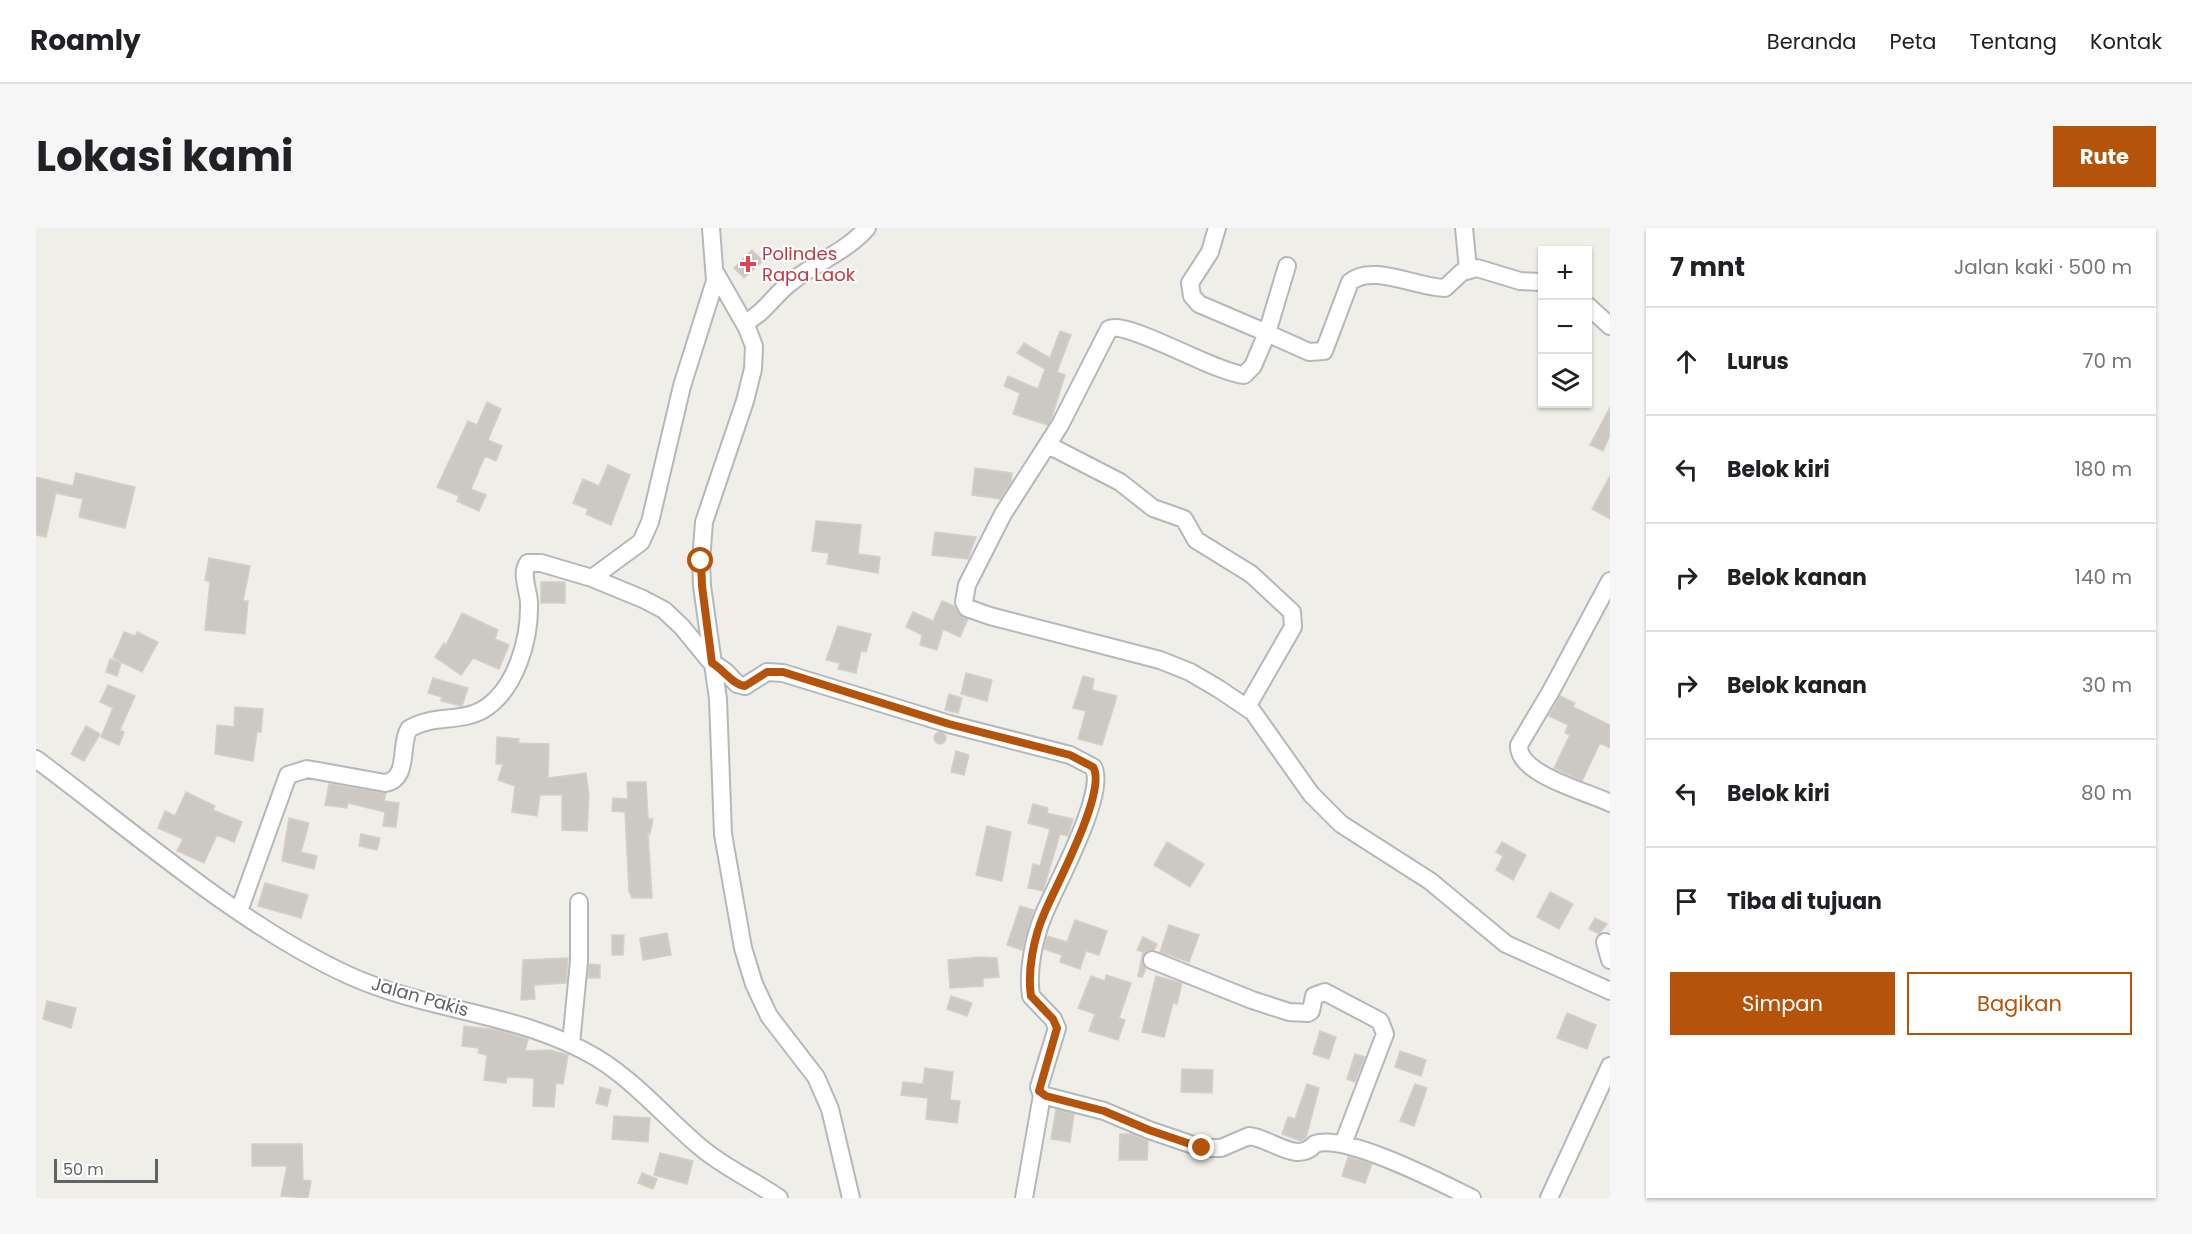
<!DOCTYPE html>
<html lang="id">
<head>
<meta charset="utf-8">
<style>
	:root { --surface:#fff; --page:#f6f6f6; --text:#202124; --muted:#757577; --line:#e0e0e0; --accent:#b45309 }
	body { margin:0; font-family:Poppins,sans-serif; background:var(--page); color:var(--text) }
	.controls { position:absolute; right:18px; top:18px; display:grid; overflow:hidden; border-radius:0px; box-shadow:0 2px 4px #0004 }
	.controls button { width:54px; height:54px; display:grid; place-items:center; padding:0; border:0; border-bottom:2px solid var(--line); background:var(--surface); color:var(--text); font:30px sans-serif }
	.scale { position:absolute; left:18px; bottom:15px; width:104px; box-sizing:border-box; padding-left:6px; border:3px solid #5f6367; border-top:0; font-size:16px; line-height:21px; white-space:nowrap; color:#5f6367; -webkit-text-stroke:4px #fff; paint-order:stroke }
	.stop { position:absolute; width:18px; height:18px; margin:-14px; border:4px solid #b45309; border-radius:50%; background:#fff }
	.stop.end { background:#b45309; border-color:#fff; box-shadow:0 2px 6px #0008 }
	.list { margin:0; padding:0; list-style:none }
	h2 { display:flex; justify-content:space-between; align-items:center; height:78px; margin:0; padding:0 24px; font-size:26px }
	h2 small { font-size:20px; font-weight:400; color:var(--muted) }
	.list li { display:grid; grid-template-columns:39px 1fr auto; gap:18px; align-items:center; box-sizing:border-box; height:108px; padding:0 24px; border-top:2px solid var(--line) }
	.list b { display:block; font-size:22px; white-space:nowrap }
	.list em { font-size:20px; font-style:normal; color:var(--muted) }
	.actions { display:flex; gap:12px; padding:18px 24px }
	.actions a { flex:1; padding:14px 0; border:2px solid var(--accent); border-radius:0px; text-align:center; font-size:21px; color:var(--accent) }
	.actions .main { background:var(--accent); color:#fff }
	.icon { flex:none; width:33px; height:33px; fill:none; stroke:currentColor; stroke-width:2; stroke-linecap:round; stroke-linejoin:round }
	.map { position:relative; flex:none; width:1574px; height:970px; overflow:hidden; border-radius:0px }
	header { display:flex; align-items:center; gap:36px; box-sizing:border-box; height:84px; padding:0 30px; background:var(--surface); border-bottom:2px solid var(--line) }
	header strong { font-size:28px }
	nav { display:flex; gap:33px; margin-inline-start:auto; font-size:21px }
	.intro { display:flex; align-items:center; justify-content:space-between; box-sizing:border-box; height:144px; padding:0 36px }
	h1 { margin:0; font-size:42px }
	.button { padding:15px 27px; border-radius:0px; background:var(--accent); color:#fff; font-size:21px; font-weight:700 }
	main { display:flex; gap:36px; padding:0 36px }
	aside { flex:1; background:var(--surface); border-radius:0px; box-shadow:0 2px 4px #0004 }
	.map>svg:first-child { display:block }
</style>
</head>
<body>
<header>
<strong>Roamly</strong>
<nav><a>Beranda</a><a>Peta</a><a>Tentang</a><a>Kontak</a></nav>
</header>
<div class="intro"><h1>Lokasi kami</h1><a class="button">Rute</a></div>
<main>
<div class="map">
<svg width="1574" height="970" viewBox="0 0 1574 970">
	<rect width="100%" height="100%" fill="#f0eee8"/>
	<path fill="#ccc9c4" stroke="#d5cfc6" stroke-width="1.5" d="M716 22 727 33 708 50 698 40Z
		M1024 103 1035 107 1021 144 1029 147 1015 192 1012 197 977 186 984 165 968 158 972 148 1002 161 1009 141 981 125 988 115 1014 130Z
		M451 174 465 181 452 212 466 218 460 233 449 228 435 261 450 267 443 283 421 273 423 268 401 259 432 193 441 197Z
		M1574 179V207L1567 223 1554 217Z
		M572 237 594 247 575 297 550 286 552 281 537 275 547 251 563 258Z
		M939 240 976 245 975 254 964 271 936 267Z
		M40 245 99 259 89 300 43 289 47 271 20 265 10 309 0 307V249L37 258Z
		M1574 248V291L1556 281Z
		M780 293 825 297 822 326 844 329 842 345 791 336 793 325 776 323Z
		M899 304 940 309 932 331 896 327Z
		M173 330 214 338 207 373H212L209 406 169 402 174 354 169 352Z
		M505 354H529V375H505Z
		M906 373 918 378 922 385 932 391 924 409 907 401 901 422 884 417 886 407 870 399 877 384 897 393Z
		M426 385 462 402 459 411 473 417 463 441 437 430 425 447 399 429 408 415 410 417Z
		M802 398 835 406 830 424 825 423 820 445 802 441 804 435 790 432Z
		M88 404 99 408 101 404 122 414 106 444 77 430Z
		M74 431 85 435 81 448 70 444Z
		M930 445 956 452 951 473 925 466Z
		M1047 448 1058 451 1056 462 1081 468 1066 517 1042 511 1050 483 1037 480Z
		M397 450 432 460 426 478 405 473 406 469 392 465Z
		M72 457 99 468 84 502 88 504 83 517 65 509 77 480 64 474Z
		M913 466 926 470 922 485 909 482Z
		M1524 468 1539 475 1537 479 1574 497V520L1564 515 1546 553 1518 540 1534 507 1529 505 1532 497 1513 488Z
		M199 479 227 481 225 504H221L217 533 179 526 181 497 198 499Z
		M50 498 64 506 48 533 35 526Z
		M898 510a6 6 0 1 1 12 0a6 6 0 1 1-12 0Z
		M461 509 483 511 482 515 513 516 512 550 550 545 553 568 551 603 526 602V567H504L501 588 476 584 479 558 462 552 467 536H460Z
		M920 523 933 527 928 547 915 544Z
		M591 554H610L612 591H617L614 606 612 605 616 670H596L593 663 589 584 576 583 577 570 592 571Z
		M293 556 350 565 348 573 363 575 360 599 347 598 349 584 312 575 311 580 289 577Z
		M150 564 179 578 177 582 206 594 198 614 181 607 168 635 141 623 147 611 122 600 129 583 139 588Z
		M997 576 1012 580 1011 585 1037 591 1032 608 1024 606 1007 663 992 660 997 636 1004 638 1014 601 992 595Z
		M253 590 273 595 265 624 281 628 278 641 246 633Z
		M951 598 975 604 966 653 940 647Z
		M325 606 344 610 341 622 323 618Z
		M1131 614 1168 636 1154 659 1118 637Z
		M1466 614 1490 627 1477 652 1460 642 1467 628 1460 624Z
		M229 655 272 667 265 690 222 678Z
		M1514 664 1537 676 1523 701 1501 689Z
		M984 678 998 682 986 722 971 717Z
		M1559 690 1571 696 1563 706 1553 701Z
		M1039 692 1071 703 1063 727 1050 723 1044 741 1024 734 1026 727 1008 721 1011 708 1031 714Z
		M1133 697 1163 707 1153 734 1124 724Z
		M631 705 635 727 607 732 604 710Z
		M576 707H588L587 727H576Z
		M1107 709 1121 716 1118 722 1110 723 1107 728 1106 734 1110 740 1106 749 1102 748 1107 724 1101 722Z
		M945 729 961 730 963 749 947 750V758L914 760 912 732Z
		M532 730 530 755 498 757 499 771 485 772 487 732Z
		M553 736 564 737V750H552Z
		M1070 747 1095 755 1083 790 1089 792 1082 812 1053 803 1059 786 1042 780 1055 748 1069 753Z
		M1120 748 1146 755 1141 776 1137 775 1128 809 1106 804Z
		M915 768 936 775 931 788 911 781Z
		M11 773 40 780 35 800 7 791Z
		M1531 785 1560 797 1551 821 1521 810Z
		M428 798 463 802 492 811 489 823 514 822 532 827 527 856 520 855 518 879 497 878 498 850 471 849 470 855 448 852 451 827 442 825 443 820 426 818Z
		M1284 803 1300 809 1293 831 1277 826Z
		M1364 823 1390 832 1385 848 1359 839Z
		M1319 826 1329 829 1319 854 1311 851Z
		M889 840 917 844 914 872 924 873 921 895 890 891 892 870 865 867 867 854 887 856Z
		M1146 841 1177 842 1176 865 1145 864Z
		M1271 856 1283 860 1270 910 1265 913 1246 906 1252 889 1259 891Z
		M1379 856 1391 860 1378 898 1364 893Z
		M564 859 575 862 571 878 560 875Z
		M1020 881 1038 886 1034 914 1015 911Z
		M578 888 614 890 612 914 576 911Z
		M1084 906H1095L1112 913 1111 932H1083Z
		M216 916H266L267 952 275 953 272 970 245 968 251 938H216Z
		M624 925 657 933 651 956 618 947Z
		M1312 929 1336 936 1329 955 1306 948Z
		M606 945 621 951 617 961 602 955Z"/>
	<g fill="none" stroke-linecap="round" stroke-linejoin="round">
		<defs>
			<path id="minor" d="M1181 0 1174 24 1154 55 1156 68 1163 76 1231 105 1251 38
				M1428 0 1432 41
				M679 44 711 100 718 118 717 141 709 173 668 294 665 333 666 358 682 471 687 606 707 720 718 756 733 788 780 849 794 881 815 970
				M1506 54 1484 53 1441 40 1426 44 1409 60C1382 60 1336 35 1314 54L1288 123 1273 124 1231 105 1217 138 1208 147C1177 144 1092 92 1073 101L1024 197 967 286 931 357 928 374 931 380 954 388 1124 432 1154 444 1183 461 1217 484 1275 566 1305 596 1394 653 1470 716 1574 763
				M1552 78 1574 98
				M708 95C728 86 737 68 754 55 778 35 810 24 831 0
				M1012 217 1084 254 1117 280 1148 291 1160 312 1215 346 1256 384 1257 399 1211 479
				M556 350 607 371 628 382 646 399 673 432 690 444 701 456 709 458 731 444 747 445 913 496 1034 527 1057 539C1072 563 1019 659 1008 686 998 709 991 743 995 768L1017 791 1021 800 1003 859 1006 867 1068 883 1113 902 1166 920H1185L1213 908C1235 910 1261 937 1279 916 1309 905 1405 955 1436 970
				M1574 353 1515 463 1483 517C1481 547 1553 564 1574 575
				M0 531C97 603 203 697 312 747 393 784 484 784 561 830 600 854 629 889 663 918 687 939 717 952 743 970
				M203 683 252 547 271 541 349 555C374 551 363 517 373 501 396 486 426 495 448 481 480 461 494 411 493 375 493 363 484 346 492 335H505L556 350 605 314 614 294 646 158 679 53 675 0
				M1569 714 1574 732
				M1116 732 1216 772 1253 784 1272 785 1275 783 1278 768 1289 764 1344 793 1349 806 1307 916
				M535 816 543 733V674
				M988 970 1006 867
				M1513 970 1574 838"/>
		</defs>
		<use href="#minor" stroke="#b5b8bb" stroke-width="20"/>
		<use href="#minor" stroke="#fff" stroke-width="16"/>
	</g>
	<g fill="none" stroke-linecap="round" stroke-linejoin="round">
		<path stroke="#b45309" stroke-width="8" d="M665 333 666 358 676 435C688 442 697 457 709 458L731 444H747L913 496 1034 527 1057 539C1072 562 1019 659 1008 686 998 709 991 743 995 768L1017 791 1021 800 1003 863 1010 868 1068 883 1113 902 1166 920"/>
	</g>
	<path fill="#e0444e" stroke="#fff" stroke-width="2" d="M709 27h6v6h6v6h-6v6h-6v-6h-6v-6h6z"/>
	<g text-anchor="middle" stroke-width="4.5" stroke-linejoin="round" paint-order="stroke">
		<g font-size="18" fill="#be3a42" stroke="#fff" text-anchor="start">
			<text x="726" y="32">Polindes<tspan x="726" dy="21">Rapa Laok</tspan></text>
		</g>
		<g font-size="18" fill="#5f6367" stroke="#fff">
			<text transform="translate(384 769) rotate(16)" y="6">Jalan Pakis</text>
		</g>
	</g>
</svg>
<div class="controls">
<button>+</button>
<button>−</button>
<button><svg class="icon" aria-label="layers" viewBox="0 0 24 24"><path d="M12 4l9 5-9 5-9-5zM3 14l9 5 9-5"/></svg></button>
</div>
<div class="scale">50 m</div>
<div class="stop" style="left:665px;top:333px"></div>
<div class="stop end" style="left:1166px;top:920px"></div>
</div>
<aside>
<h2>7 mnt<small>Jalan kaki · 500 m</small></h2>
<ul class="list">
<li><svg class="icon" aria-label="ahead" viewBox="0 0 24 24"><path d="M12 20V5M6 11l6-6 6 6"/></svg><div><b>Lurus</b></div><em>70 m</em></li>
<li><svg class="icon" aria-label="left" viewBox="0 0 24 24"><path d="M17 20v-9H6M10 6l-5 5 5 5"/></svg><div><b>Belok kiri</b></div><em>180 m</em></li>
<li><svg class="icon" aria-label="right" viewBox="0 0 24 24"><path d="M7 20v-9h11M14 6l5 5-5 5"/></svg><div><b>Belok kanan</b></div><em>140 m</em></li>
<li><svg class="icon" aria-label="right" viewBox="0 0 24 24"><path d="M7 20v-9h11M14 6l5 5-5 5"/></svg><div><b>Belok kanan</b></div><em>30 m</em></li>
<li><svg class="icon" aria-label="left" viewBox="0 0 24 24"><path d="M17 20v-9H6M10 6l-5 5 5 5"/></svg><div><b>Belok kiri</b></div><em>80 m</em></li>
<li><svg class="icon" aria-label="arrive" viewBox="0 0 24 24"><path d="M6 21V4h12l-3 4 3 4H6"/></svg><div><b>Tiba di tujuan</b></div></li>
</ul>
<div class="actions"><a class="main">Simpan</a><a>Bagikan</a></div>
</aside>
</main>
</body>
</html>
